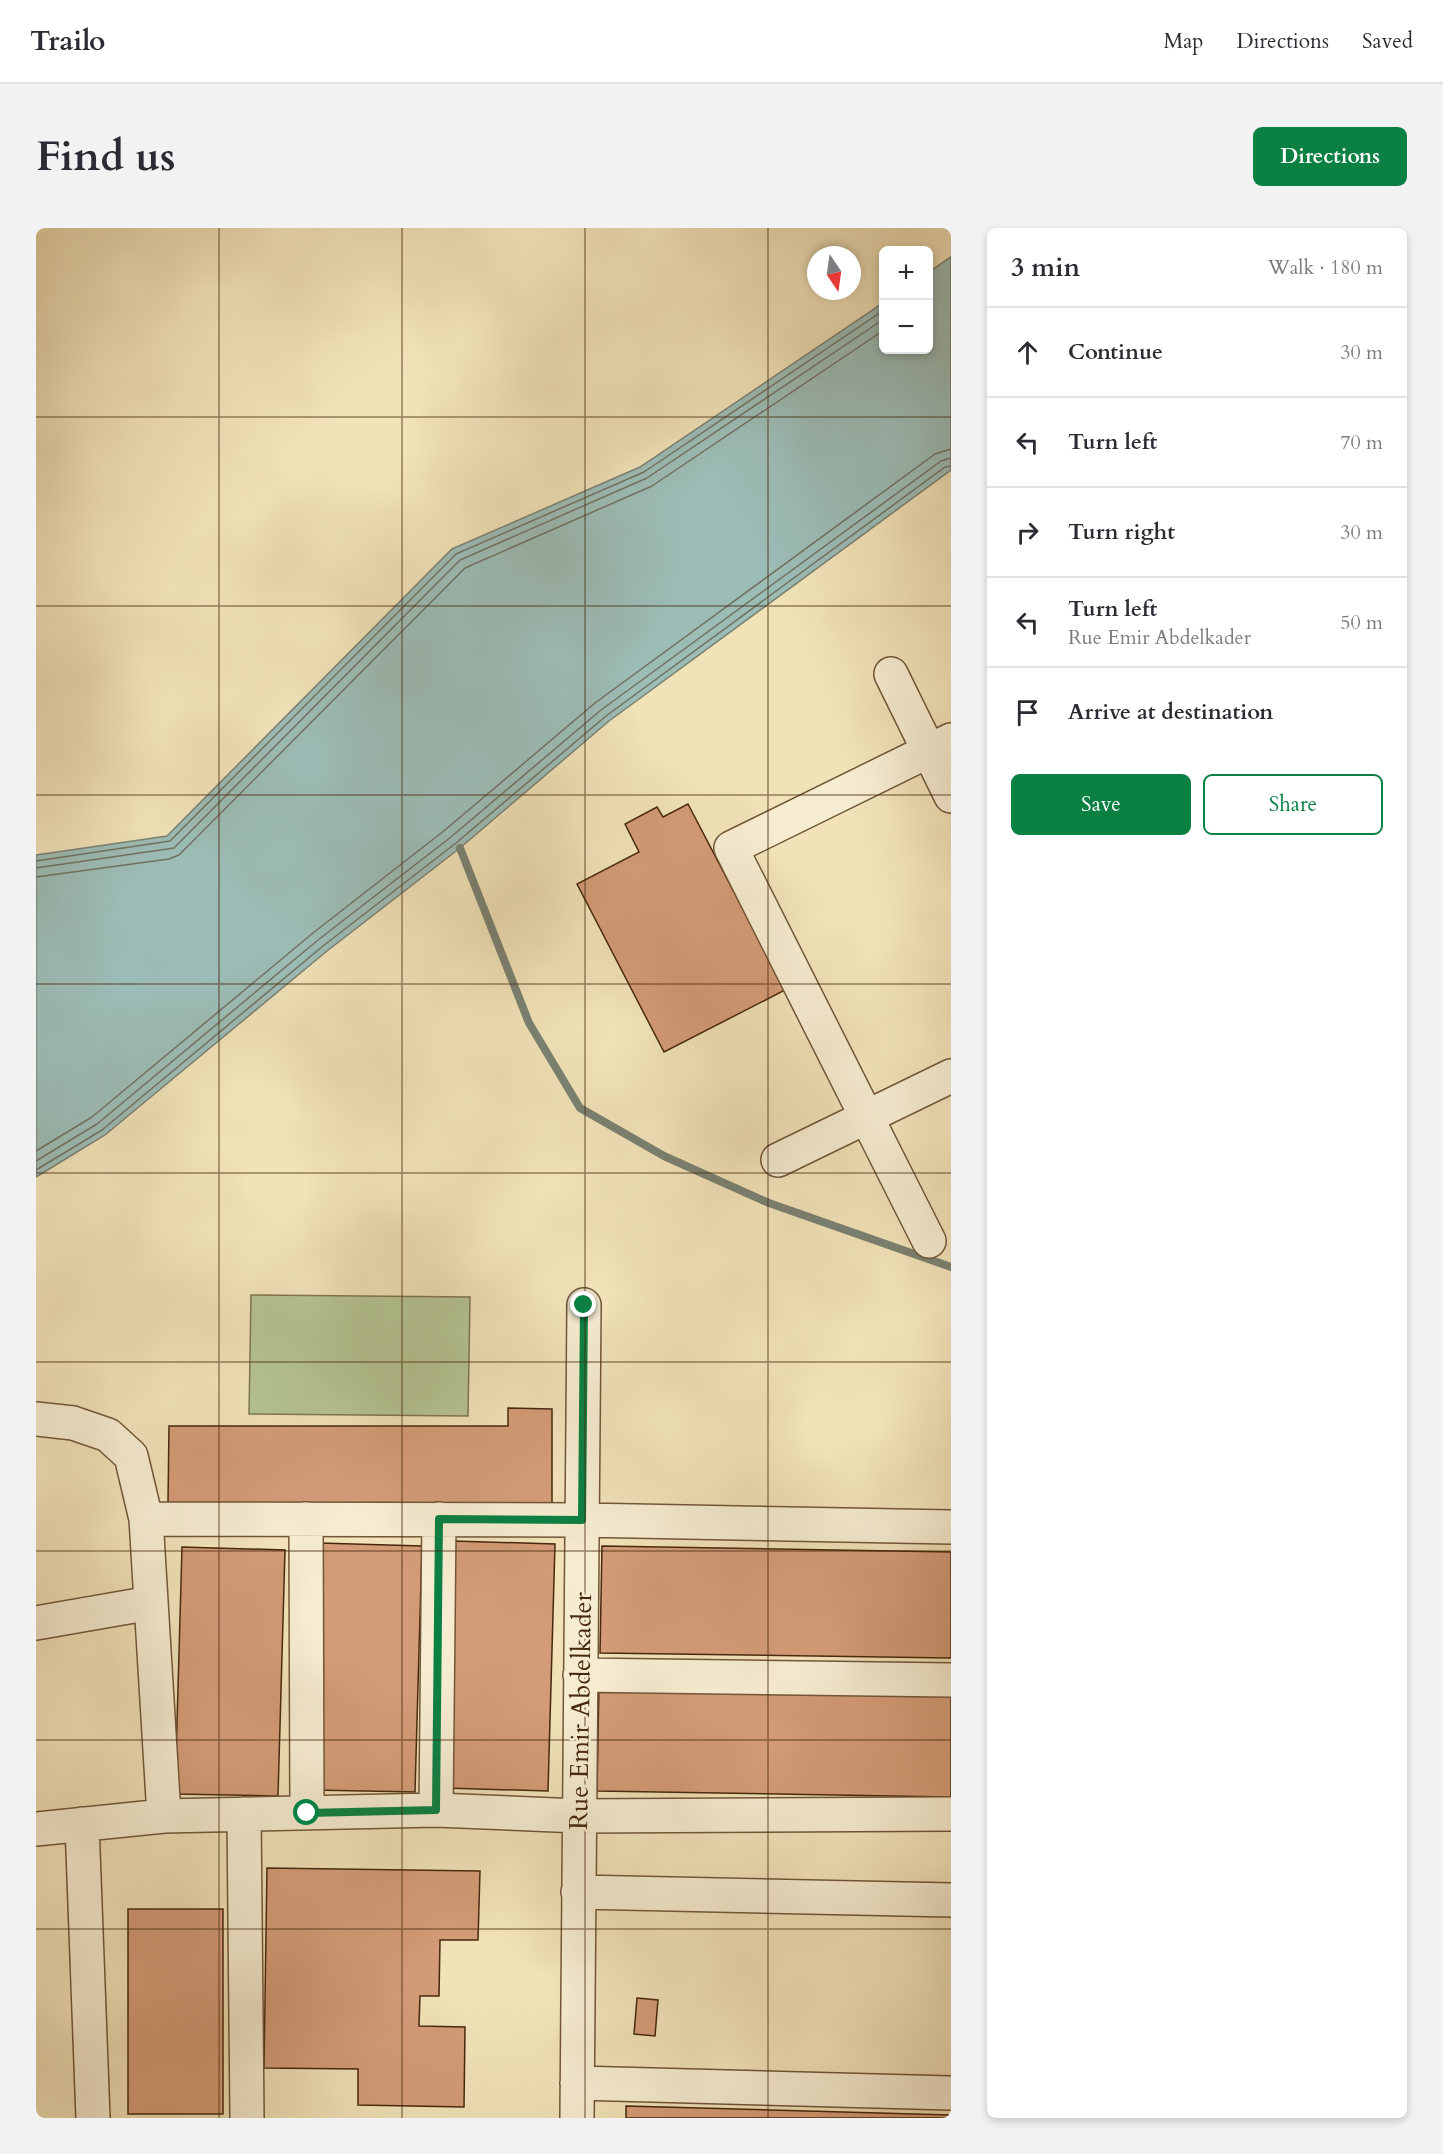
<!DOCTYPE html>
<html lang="en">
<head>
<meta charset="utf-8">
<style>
	:root { --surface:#fff; --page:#f2f2f3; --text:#2b2b33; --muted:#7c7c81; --line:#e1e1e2; --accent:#0b8043 }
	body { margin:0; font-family:Cardo,serif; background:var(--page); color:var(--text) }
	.controls { position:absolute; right:18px; top:18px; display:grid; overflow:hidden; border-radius:9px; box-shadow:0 3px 9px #0003 }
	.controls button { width:54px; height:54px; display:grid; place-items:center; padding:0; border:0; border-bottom:2px solid var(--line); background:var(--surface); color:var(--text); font:30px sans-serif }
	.compass { position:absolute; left:771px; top:18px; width:54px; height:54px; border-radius:50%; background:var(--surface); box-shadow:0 3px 9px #0003; rotate:167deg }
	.stop { position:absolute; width:18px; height:18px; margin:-14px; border:4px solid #0b8043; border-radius:50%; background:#fff }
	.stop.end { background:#0b8043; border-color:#fff; box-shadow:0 2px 6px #0008 }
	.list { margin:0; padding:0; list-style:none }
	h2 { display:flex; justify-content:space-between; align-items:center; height:78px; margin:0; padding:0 24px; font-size:26px }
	h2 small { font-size:20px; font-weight:400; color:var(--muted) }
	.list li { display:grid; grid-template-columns:39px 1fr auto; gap:18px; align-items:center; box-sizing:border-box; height:90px; padding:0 24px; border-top:2px solid var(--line) }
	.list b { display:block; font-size:22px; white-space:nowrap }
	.list p { margin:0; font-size:20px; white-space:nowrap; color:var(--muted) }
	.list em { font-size:20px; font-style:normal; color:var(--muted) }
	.actions { display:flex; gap:12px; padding:18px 24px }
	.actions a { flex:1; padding:14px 0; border:2px solid var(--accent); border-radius:9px; text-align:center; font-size:21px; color:var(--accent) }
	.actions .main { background:var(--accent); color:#fff }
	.icon { flex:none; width:33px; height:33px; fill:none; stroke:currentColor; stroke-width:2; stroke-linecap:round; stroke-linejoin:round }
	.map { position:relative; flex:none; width:915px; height:1890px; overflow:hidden; border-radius:9px }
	header { display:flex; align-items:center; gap:36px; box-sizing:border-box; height:84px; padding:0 30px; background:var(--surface); border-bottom:2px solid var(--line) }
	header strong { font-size:28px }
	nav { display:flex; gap:33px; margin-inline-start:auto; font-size:21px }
	.intro { display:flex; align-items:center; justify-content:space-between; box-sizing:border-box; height:144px; padding:0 36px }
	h1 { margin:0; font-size:42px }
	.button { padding:15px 27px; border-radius:9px; background:var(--accent); color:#fff; font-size:21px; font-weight:700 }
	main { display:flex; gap:36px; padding:0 36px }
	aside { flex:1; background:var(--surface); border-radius:9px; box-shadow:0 3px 9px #0003 }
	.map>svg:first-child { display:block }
</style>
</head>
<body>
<header>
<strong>Trailo</strong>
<nav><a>Map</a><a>Directions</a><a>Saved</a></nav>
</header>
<div class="intro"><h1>Find us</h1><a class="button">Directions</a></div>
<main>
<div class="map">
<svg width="915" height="1890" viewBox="0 0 915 1890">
	<rect width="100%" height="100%" fill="#f1e2b8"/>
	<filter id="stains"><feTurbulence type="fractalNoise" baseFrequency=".00333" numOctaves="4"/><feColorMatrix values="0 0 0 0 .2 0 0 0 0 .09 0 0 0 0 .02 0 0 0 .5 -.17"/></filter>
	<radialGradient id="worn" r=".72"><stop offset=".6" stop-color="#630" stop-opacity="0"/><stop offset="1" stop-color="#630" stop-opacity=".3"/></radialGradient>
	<path fill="#b5c493" stroke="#7e7650" stroke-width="1.5" d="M215 1067 434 1069 432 1188 213 1186Z"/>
	<path fill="#9cbcb6" stroke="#7a8172" stroke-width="1.5" d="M915 29V242L573 493 424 620 291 723 69 907 0 949V627L131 608 416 321 604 239 847 75 848 122H892L893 44Z"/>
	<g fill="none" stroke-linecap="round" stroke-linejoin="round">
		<path stroke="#717262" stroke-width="1.5" d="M0 633 134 613 420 326 608 244 848 82
			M0 640 138 620 424 332 611 250 848 91
			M0 649 133 631 143 627 429 340 616 258 848 102
			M0 923 56 889 277 705 409 602 559 475 899 226 915 221
			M0 933 61 896 282 712 415 609 565 482 905 233 915 230
			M0 942 66 902 287 718 420 615 570 488 909 239 915 238"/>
		<path stroke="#7a8172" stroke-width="8" d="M424 620 493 795 544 880 628 928 733 975 915 1039"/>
	</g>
	<path fill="#d39b77" stroke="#46280d" stroke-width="1.5" d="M652 576 749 762 628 824 541 656 603 624 589 596 621 579 627 589Z
		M472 1180 516 1181V1276L132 1275 133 1198H472Z
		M417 1313 519 1316 512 1563 410 1560Z
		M283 1315 386 1318 379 1564 276 1562Z
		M566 1318 915 1324V1430L564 1425Z
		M146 1319 249 1322 242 1568 139 1566Z
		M563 1457 915 1463V1569L561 1563Z
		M231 1640 444 1643 442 1712H404L403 1768H384L383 1798 429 1799 428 1879 322 1877V1841L228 1840Z
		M92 1681H187V1886H92Z
		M601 1770 622 1772 619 1808 598 1806Z
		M590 1878 915 1887V1890H590Z"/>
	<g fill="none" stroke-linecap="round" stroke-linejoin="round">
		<defs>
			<path id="minor" d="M855 446 915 568
				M742 932 915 848
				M893 1013 695 620 915 512
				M0 1191 37 1195 72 1207 95 1228 110 1291 128 1588
				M110 1291 546 1292 915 1299
				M270 1291 271 1585
				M0 1395 115 1375
				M544 1447 915 1452
				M400 1582 403 1291
				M208 1586 211 1890
				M46 1596 57 1890
				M0 1601 128 1588 400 1582 543 1588 915 1586
				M542 1664 915 1672
				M541 1855 915 1865
				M541 1890 548 1077"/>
		</defs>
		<use href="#minor" stroke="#715638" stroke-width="36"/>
		<use href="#minor" stroke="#f6ecd1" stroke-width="33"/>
	</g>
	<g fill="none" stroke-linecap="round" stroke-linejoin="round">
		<path stroke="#0b8043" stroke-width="8" d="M271 1585 400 1582 403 1291 546 1292 548 1077"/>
	</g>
	<path fill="none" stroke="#46280d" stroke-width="1.5" stroke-opacity="0.55" d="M183 0V1890M366 0V1890M549 0V1890M732 0V1890M0 189H915M0 378H915M0 567H915M0 756H915M0 945H915M0 1134H915M0 1323H915M0 1512H915M0 1701H915"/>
	<g text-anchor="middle" stroke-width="5" stroke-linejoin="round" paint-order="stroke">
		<g font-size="26" fill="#46280d" stroke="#f6ecd1">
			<text transform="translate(544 1483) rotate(-89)" y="9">Rue Emir Abdelkader</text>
		</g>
	</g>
	<rect width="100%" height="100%" filter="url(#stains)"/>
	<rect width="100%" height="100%" fill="url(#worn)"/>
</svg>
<div class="controls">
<button>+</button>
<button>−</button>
</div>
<svg class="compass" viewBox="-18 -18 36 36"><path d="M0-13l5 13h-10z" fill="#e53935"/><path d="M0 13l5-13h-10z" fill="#7c7c81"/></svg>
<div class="stop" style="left:271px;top:1585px"></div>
<div class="stop end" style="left:548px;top:1077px"></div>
</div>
<aside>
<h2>3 min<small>Walk · 180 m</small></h2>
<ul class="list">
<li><svg class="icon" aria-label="ahead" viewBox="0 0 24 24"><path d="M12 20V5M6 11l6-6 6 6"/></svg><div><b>Continue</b></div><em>30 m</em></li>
<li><svg class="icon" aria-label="left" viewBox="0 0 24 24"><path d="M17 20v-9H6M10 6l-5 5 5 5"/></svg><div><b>Turn left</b></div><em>70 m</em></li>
<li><svg class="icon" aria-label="right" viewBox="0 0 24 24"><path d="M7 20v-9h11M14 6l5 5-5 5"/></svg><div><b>Turn right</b></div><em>30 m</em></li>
<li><svg class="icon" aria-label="left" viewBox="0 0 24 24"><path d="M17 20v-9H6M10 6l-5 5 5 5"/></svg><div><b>Turn left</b><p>Rue Emir Abdelkader</p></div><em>50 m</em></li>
<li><svg class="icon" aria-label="arrive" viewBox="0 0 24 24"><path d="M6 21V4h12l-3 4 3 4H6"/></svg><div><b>Arrive at destination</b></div></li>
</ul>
<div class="actions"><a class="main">Save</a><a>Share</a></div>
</aside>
</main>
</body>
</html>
